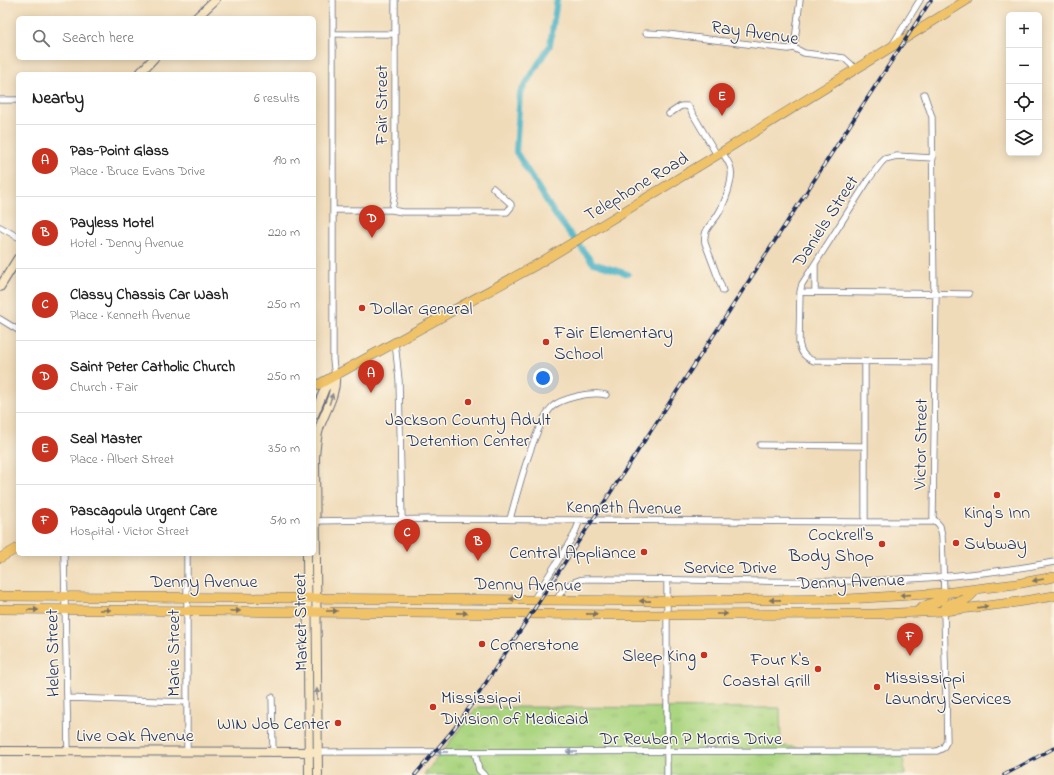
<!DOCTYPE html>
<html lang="en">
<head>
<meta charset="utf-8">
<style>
	:root { --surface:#fff; --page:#f6f6f6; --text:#222; --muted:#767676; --line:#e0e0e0; --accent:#c8321e }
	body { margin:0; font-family:"Indie Flower",sans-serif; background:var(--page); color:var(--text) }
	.controls { position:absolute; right:12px; top:12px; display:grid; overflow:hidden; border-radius:6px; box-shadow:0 2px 10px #0003 }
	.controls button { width:36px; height:36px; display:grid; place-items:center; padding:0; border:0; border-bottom:1px solid var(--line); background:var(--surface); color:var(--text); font:20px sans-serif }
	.you { position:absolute; left:543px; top:378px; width:14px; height:14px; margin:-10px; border:3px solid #fff; border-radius:50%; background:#1a73e8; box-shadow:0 0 0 6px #1a73e833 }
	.badge { display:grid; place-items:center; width:26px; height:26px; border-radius:50%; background:var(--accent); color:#fff; font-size:13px; font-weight:700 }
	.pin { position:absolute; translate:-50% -33px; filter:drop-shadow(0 1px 2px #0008) }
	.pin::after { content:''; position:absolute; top:21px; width:14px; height:12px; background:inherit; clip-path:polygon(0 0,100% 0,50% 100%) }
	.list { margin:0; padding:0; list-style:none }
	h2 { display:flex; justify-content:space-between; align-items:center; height:52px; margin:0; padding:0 16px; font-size:17px }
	h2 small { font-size:13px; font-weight:400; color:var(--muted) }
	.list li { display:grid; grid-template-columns:26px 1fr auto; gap:12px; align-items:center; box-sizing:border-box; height:72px; padding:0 16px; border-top:1px solid var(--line) }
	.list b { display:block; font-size:15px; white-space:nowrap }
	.list p { margin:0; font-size:13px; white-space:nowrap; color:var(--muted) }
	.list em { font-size:13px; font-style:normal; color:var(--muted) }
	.icon { flex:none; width:22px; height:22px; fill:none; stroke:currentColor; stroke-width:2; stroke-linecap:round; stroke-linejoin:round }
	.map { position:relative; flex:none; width:1054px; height:775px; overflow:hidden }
	.search { position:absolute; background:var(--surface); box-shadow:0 2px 10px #0003; left:16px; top:16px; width:300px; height:44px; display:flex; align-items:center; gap:10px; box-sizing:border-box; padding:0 14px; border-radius:6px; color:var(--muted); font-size:15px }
	.panel { position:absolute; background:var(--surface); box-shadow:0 2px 10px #0003; left:16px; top:72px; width:300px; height:484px; border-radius:6px }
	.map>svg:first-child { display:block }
</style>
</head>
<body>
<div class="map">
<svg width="1054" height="775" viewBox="0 0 1054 775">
	<defs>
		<pattern id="grass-tufts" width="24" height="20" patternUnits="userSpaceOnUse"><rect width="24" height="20" fill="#abd580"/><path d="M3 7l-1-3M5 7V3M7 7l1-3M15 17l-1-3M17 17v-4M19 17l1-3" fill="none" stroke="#93b771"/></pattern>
	</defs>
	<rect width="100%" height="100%" fill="#fcf5e5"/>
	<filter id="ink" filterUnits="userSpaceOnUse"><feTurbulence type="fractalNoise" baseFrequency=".025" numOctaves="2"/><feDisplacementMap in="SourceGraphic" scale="8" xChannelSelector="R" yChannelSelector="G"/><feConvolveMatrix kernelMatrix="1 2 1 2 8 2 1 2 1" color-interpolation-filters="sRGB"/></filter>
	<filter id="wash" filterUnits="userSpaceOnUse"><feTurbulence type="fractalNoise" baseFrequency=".012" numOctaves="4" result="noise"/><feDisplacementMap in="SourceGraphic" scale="16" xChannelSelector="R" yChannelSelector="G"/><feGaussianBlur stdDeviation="0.9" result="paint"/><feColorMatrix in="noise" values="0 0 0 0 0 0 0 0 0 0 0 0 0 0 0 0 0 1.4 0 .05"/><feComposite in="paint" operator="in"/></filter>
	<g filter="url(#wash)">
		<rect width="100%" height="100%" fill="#f0dbb9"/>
		<path fill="url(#grass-tufts)" stroke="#63826f" d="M477 707 780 708 781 746 903 757 905 775H424Z"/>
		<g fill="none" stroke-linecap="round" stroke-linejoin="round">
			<path stroke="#47b1c5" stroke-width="6" d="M557 0 550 45 520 93 516 152 556 216 593 263 628 274"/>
		</g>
	</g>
	<g filter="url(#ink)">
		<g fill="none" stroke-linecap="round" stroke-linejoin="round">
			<defs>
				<path id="street" d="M333 0V360L335 376
					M646 33 667 34 788 49 794 48 804 53 844 58 855 68
					M333 34H395
					M893 44 920 0
					M794 48 800 0
					M924 94 932 117 934 293
					M0 100H18
					M669 114 681 106H688L717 155
					M722 152C725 157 728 161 730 166 735 178 724 205 717 216 710 226 703 230 705 243L723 291
					M933 158 897 156 885 159 881 163 869 179 802 284 800 292 799 342C801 353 804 357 814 361L935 362
					M334 210H392L402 212H507L511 207V204L493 188
					M392 210 395 192V0
					M0 227 18 237
					M815 264V292
					M800 292 969 294
					M936 293 933 518 940 526 942 536 944 593
					M0 319 18 330
					M395 342 399 380 402 520
					M865 362V522
					M760 445 864 446
					M510 519C517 494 535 422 553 406 560 400 570 398 578 396 587 394 597 392 606 395
					M314 521 436 519 865 522H932L934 521
					M64 554 68 751
					M187 554V752
					M534 599 574 535 580 520
					M557 600C562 587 571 581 585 579 742 578 899 592 1054 562
					M272 697 273 753
					M67 698 187 702
					M318 752 937 751 943 748 947 741 944 611
					M475 752 479 770 484 775
					M667 775V580"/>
				<path id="secondary" d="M196 18 215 0
					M139 74 154 58
					M0 287 18 258
					M314 415 325 388 335 377
					M307 554 309 775
					M0 751 318 752
					M318 775 315 457C316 448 316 439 319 429 324 413 337 394 335 376"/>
				<path id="primary" d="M314 387 536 265 722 152 967 0
					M0 558 18 548
					M0 596 667 601 848 599 944 593 1016 584 1054 577
					M0 609 629 615 875 614 944 611 1011 603 1054 596
					M944 611C947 601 956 603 964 600 969 599 973 593 977 589
					M916 612C920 610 923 606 927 605 935 601 943 604 944 593"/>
			</defs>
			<use href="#street" stroke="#666b7e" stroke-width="7"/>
			<use href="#secondary" stroke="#666b7e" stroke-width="10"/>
			<use href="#primary" stroke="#666b7e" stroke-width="10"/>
			<use href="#street" stroke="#fff" stroke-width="5.5"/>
			<use href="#secondary" stroke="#f9e7c3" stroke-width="8"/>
			<use href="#primary" stroke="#f0c369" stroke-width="9"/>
			<defs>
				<path id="rail" d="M415 775 453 730 474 701 717 330 931 0
					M1004 775 1054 748"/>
			</defs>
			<use href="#rail" stroke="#1b2f5e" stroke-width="3.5"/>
			<use href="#rail" stroke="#fcf5e5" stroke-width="2" stroke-dasharray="6" stroke-linecap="butt"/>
		</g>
		<defs><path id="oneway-solid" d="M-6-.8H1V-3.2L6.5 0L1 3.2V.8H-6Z"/></defs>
		<g fill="#8a8b90">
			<use href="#oneway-solid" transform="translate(331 399) rotate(-72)"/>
			<use href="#oneway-solid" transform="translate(317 694) rotate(-91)"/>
		</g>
		<g fill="#7b7263">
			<use href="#oneway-solid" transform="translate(1038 580) rotate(170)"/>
			<use href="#oneway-solid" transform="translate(905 595) rotate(176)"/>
			<use href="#oneway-solid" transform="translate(515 599) rotate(-180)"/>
			<use href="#oneway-solid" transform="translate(775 600) rotate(179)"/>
			<use href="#oneway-solid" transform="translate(645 601) rotate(-179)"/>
			<use href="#oneway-solid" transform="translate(983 607) rotate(-7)"/>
			<use href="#oneway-solid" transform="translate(33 610)"/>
			<use href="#oneway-solid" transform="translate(105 610)"/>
			<use href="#oneway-solid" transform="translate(235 611)"/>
			<use href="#oneway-solid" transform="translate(332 611)"/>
			<use href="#oneway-solid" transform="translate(462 613) rotate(1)"/>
			<use href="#oneway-solid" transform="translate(592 614) rotate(1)"/>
			<use href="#oneway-solid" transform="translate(722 614)"/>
		</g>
		<g fill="#8d97ae">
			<use href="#oneway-solid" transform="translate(442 752) rotate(-180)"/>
			<use href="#oneway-solid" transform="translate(572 752) rotate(180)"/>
		</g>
	</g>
	<g fill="#c8321e" stroke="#fcf5e5" stroke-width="1.5">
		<circle cx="362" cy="308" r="4"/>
		<circle cx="546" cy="342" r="4"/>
		<circle cx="468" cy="402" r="4"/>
		<circle cx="997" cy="495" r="4"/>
		<circle cx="956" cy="543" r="4"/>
		<circle cx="882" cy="544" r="4"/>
		<circle cx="644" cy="552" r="4"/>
		<circle cx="482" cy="644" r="4"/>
		<circle cx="704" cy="655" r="4"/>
		<circle cx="818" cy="669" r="4"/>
		<circle cx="877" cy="687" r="4"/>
		<circle cx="433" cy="707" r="4"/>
		<circle cx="338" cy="723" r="4"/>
	</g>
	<g text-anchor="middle" stroke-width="3" stroke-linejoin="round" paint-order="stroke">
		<g font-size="18" fill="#1b2f5e" stroke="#fcf5e5">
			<text transform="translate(755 32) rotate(8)" y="6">Ray Avenue</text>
			<text transform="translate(381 105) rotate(-90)" y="6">Fair Street</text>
			<text transform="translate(636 186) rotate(-31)" y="6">Telephone Road</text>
			<text transform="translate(825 221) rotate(-57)" y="6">Daniels Street</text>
			<text transform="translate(920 444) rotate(-89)" y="6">Victor Street</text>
			<text transform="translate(624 507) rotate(1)" y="6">Kenneth Avenue</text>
			<text x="730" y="573">Service Drive</text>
			<text x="204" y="587">Denny Avenue</text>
			<text transform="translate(851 581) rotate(-2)" y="6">Denny Avenue</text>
			<text transform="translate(528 584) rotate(1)" y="6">Denny Avenue</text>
			<text transform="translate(300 622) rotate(-91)" y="6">Market Street</text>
			<text transform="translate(52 653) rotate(-91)" y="6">Helen Street</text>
			<text transform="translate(173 653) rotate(-90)" y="6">Marie Street</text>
			<text x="135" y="741">Live Oak Avenue</text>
			<text x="691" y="744">Dr Reuben P Morris Drive</text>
		</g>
		<g font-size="18" fill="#1b2f5e" stroke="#fcf5e5" text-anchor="start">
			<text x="370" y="314">Dollar General</text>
			<text x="554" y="338">Fair Elementary<tspan x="554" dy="21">School</tspan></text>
			<text x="468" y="425" text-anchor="middle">Jackson County Adult<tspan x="468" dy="21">Detention Center</tspan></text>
			<text x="997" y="518" text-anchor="middle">King's Inn</text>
			<text x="874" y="540" text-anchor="end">Cockrell's<tspan x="874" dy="21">Body Shop</tspan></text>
			<text x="964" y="549">Subway</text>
			<text x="636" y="558" text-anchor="end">Central Appliance</text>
			<text x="490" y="650">Cornerstone</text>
			<text x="696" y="661" text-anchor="end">Sleep King</text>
			<text x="810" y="665" text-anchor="end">Four K's<tspan x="810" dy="21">Coastal Grill</tspan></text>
			<text x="885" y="683">Mississippi<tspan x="885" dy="21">Laundry Services</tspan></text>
			<text x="441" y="703">Mississippi<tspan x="441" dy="21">Division of Medicaid</tspan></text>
			<text x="330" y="729" text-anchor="end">WIN Job Center</text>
		</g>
	</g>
</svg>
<div class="controls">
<button>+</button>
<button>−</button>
<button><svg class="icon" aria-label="locate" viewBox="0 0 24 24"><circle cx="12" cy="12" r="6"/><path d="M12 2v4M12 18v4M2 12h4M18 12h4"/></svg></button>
<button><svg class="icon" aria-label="layers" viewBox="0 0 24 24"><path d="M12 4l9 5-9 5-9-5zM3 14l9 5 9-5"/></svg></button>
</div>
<div class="you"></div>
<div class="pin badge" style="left:371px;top:393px">A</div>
<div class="pin badge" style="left:478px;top:561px">B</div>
<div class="pin badge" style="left:407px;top:552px">C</div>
<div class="pin badge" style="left:372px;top:238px">D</div>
<div class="pin badge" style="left:722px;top:116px">E</div>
<div class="pin badge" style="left:910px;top:656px">F</div>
<div class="search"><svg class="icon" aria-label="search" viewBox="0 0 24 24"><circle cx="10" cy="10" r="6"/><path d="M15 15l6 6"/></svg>Search here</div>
<section class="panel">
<h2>Nearby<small>6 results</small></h2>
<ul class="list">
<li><span class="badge">A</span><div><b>Pas-Point Glass</b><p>Place · Bruce Evans Drive</p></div><em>190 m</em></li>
<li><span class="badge">B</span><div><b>Payless Motel</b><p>Hotel · Denny Avenue</p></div><em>220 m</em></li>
<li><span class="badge">C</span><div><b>Classy Chassis Car Wash</b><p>Place · Kenneth Avenue</p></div><em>250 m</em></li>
<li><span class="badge">D</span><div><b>Saint Peter Catholic Church</b><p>Church · Fair</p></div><em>250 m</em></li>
<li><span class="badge">E</span><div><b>Seal Master</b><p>Place · Albert Street</p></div><em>350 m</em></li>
<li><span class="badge">F</span><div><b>Pascagoula Urgent Care</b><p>Hospital · Victor Street</p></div><em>510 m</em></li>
</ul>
</section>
</div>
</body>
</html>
